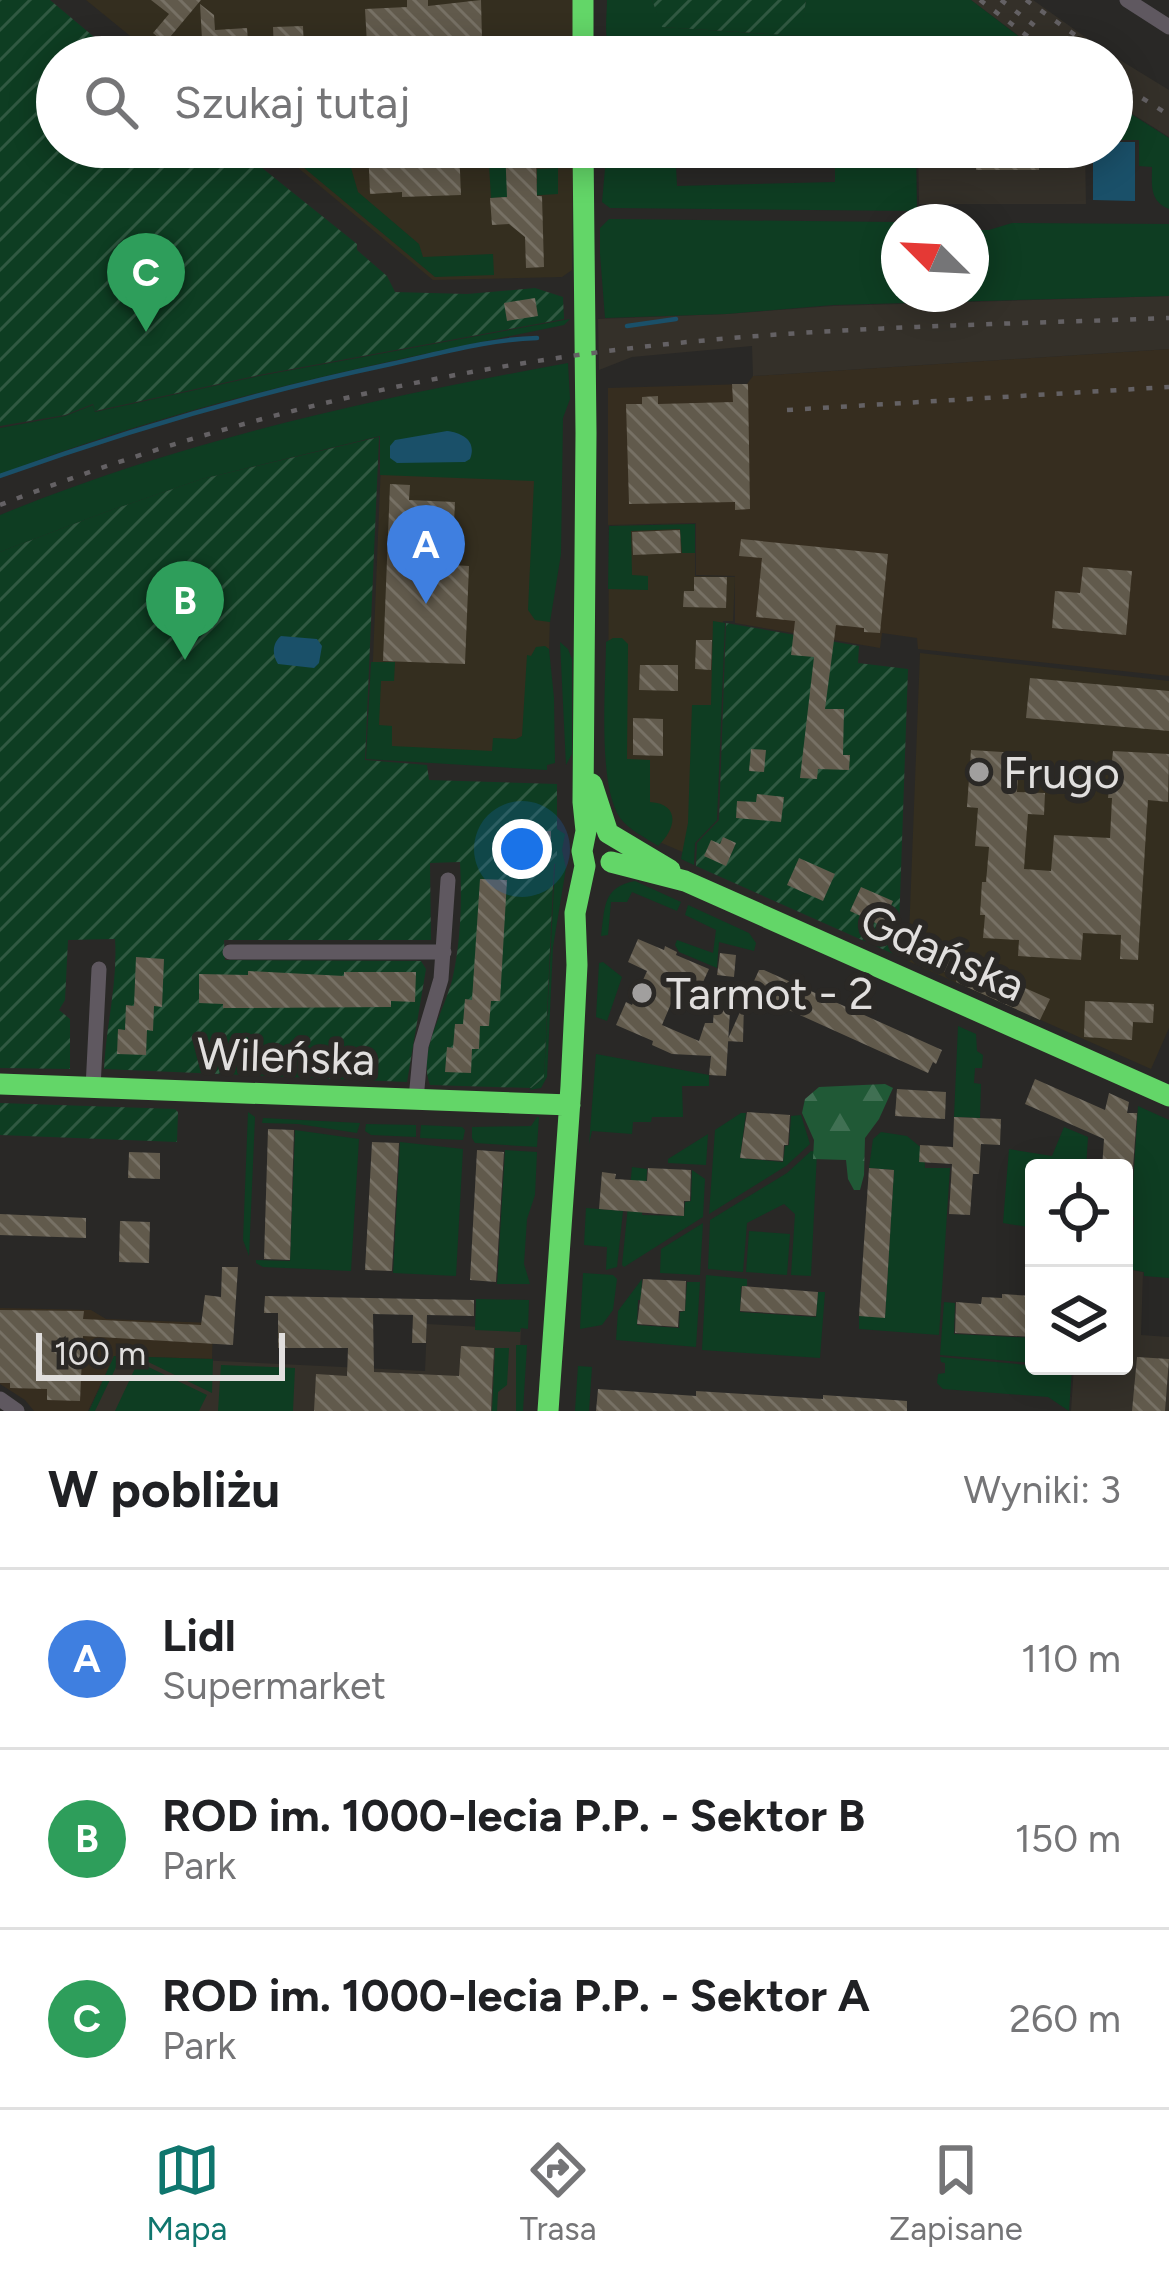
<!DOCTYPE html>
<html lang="pl">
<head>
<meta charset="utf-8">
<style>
	:root { --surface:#fff; --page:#f6f6f6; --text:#202124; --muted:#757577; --line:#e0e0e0; --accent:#0f766e }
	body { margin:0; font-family:Figtree,sans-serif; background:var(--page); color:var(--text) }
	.controls { position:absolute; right:36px; bottom:36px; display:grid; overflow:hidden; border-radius:12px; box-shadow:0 6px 30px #0003 }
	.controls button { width:108px; height:108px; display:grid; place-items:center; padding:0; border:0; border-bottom:3px solid var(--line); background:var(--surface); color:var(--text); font:60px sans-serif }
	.compass { position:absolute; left:881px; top:204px; width:108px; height:108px; border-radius:50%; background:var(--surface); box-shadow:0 6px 30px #0003; rotate:294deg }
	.scale { position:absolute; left:36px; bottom:30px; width:249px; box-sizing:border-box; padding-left:12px; border:6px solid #e1dfde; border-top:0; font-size:33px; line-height:42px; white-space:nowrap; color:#e1dfde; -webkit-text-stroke:9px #2a2825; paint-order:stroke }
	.you { position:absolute; left:522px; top:849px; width:42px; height:42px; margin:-30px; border:9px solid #fff; border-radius:50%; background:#1a73e8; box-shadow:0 0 0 18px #1a73e833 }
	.badge { display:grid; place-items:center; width:78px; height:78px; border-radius:50%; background:var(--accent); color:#fff; font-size:39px; font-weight:700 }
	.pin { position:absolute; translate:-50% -99px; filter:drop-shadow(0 3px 6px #0008) }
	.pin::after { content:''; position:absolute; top:63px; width:42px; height:36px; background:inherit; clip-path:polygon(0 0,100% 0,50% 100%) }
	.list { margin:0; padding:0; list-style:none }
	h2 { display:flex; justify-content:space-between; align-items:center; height:156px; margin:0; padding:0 48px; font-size:51px }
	h2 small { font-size:39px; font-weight:400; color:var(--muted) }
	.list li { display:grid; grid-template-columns:78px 1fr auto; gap:36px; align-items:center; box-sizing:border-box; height:180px; padding:0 48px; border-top:3px solid var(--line) }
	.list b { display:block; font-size:45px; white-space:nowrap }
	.list p { margin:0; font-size:39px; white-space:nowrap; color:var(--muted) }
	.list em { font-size:39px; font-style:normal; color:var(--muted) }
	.icon { flex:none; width:66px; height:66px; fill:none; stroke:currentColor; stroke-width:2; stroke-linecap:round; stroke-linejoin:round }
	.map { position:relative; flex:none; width:1169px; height:1411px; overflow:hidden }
	.search { position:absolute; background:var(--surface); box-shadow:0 6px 30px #0003; left:36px; right:36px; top:36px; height:132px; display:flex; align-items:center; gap:30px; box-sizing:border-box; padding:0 42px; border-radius:66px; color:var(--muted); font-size:45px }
	.sheet { height:696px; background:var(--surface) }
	nav { display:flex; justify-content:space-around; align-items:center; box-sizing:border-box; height:168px; border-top:3px solid var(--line); background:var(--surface); font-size:33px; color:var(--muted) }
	nav a { display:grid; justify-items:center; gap:6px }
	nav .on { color:var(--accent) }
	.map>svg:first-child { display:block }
</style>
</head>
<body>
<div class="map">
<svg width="1169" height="1411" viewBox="0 0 1169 1411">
	<defs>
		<pattern id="forest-firs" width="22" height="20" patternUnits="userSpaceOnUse" patternTransform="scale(3)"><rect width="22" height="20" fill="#205936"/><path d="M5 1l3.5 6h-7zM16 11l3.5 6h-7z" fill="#407053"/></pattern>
		<pattern id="garden-furrows" width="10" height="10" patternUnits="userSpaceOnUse" patternTransform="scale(3)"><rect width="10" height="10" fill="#0e3d22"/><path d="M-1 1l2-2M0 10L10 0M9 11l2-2" fill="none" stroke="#315942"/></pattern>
		<pattern id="building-back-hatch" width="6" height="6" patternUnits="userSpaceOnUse" patternTransform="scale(3)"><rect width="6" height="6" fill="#615a4c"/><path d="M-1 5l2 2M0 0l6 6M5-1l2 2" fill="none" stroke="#777165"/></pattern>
	</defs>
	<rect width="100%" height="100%" fill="#292826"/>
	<path fill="#342e1f" d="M86 0H573V57H156Z
		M273 147H573L572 270 562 277 433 280Z
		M555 422 546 768 369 757 382 439Z
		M695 524V576L735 577 733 621H723L716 818 685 853 657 841 608 753 609 526Z
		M920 653 1169 681V1028L1151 1069 908 961Z"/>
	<path fill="#362d1f" d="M1169 349V676L918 649 917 638 882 633 880 648 735 623V576L696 575V523L608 525V388L747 384 753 376Z
		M0 1308 91 1310 106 1319 213 1323 212 1359 114 1356 88 1411H34L25 1400 0 1384Z"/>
	<path fill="#343029" d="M971 0H1033L1102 49 1169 90V137L1112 101V57H1047Z
		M918 147H1085L1086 204H919Z
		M1169 296V349L753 376 752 346 632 357 599 370 598 319 726 314 833 306Z
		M1124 1269 1143 1272 1141 1335 1169 1337V1411H1071L1074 1366H1124Z
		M427 1324 521 1329 517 1411H89L114 1356 425 1371Z"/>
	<path fill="#0e3d22" d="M607 0H652L663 27 800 36 806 0H971L1046 57H864L859 48 846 42 733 46 724 47 713 57H615C602 43 607 19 607 0Z
		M1112 102 1169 138V209C1149 201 1152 185 1152 167L1139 166V140H1112Z
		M279 147H345L358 192 419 244 423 257 493 254 494 275 435 277Z
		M488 147H505L507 182 518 185 537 184V169L558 168V194L491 198Z
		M607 147H675L677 186 835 182V168L855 162 867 147H916L917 211 610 208 602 202Z
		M609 219 894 222 899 224V294H971V230H989L1012 223 1169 224V296L833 305 726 314 605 318 600 254V228Z
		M570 319 564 325C374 364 181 403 0 475V428L65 416 93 405 95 412 259 376Z
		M568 363 570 399 563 418 561 554 550 622 535 620 528 610 534 481 380 475V436L202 479 103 513 0 552V515C182 440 375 398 568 363Z
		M695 524V553H682L680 529 631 531 632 575 648 576V590L608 589 609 526Z
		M713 621 725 623 717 820 695 843 694 865 681 859 688 823 692 705H711Z
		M613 638H622L628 644 627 759 650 760V802C680 804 677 828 658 846 645 837 630 831 620 818 597 784 606 684 606 642Z
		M560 642 568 649 572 659V754L566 765Z
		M545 646 549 649 554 698 555 763 547 765V770L366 759 371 662H395L394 681H381L379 725 392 726V746L492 751 493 738 516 739 522 736 527 655 531 656 536 647Z
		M557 829 565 834 562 850 566 868 553 947 547 1077 541 1088 529 1090 544 1077Z
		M635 881 681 902 677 911 632 892 627 902H611L608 935 601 936C605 908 602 887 635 881Z
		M688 905 749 933 756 943 754 951 719 942 717 968 679 952 675 945 677 940 713 953 716 930 685 915Z
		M603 962 622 977 607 1021 596 1017 599 963Z
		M958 1026 976 1034 977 1051 983 1055 982 1068H975L974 1083 981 1084 980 1118 954 1117Z
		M596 1054 709 1075V1086H682L683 1117H652L651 1122H633L632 1134 592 1131 589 1144Z
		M1138 1106 1169 1120V1278L1144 1276V1272L1124 1268V1260L1132 1261 1134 1217 1131 1216Z
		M248 1112 255 1117 249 1256 243 1240Z
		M741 1113H746L740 1158 783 1162 785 1146 789 1145 791 1116 801 1115 810 1144 786 1166 709 1214 715 1130Z
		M537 1117H539L537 1147 475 1143 472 1138V1127L531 1126Z
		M263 1118 360 1123 357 1133 298 1124 262 1123Z
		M366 1124 416 1125V1137L371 1135 365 1131Z
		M421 1125 462 1127 465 1130 463 1140 420 1138Z
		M1064 1127 1088 1137 1086 1168H1034V1228L1003 1223 1009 1149 1052 1156Z
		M295 1130 359 1139 351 1271 263 1267 256 1263V1260L290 1261Z
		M881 1132 907 1136 924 1150 925 1168H950L939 1335 859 1329V1316L885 1317 894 1170 869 1168 873 1139Z
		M708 1134 706 1165 668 1163V1159Z
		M400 1142 463 1149 456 1276 393 1273Z
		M505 1150 537 1152 535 1195 527 1219 524 1264 530 1284H497Z
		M811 1151 817 1152 811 1276 791 1275 795 1214 784 1204 747 1223 743 1272 708 1269 710 1220 787 1173Z
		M632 1167 647 1169 646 1189 643 1190 642 1215 684 1216 685 1202 691 1201 692 1170 705 1179 703 1217 624 1267 622 1265Z
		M586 1208 623 1211 617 1267 606 1270 607 1247 584 1245Z
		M703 1223 700 1275 660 1273 661 1249Z
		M749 1231 790 1234 787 1275 746 1272Z
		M583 1273 613 1275 617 1279 613 1310 602 1325 580 1329Z
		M706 1275 747 1279V1286L741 1287 740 1312 816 1317 818 1292H825L820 1358 702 1350Z
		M642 1279 641 1300H638L637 1325 679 1328 680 1312 685 1311 687 1282H700L696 1347 616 1340 618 1311Z
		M476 1299 529 1300 528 1329 521 1328 520 1332 475 1330Z
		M944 1302 955 1303 954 1334 1034 1338V1363L940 1355Z
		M516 1345H527L523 1411H516Z
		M495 1348H509L507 1385 498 1392 497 1411H492Z
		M114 1356 213 1359 212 1393 138 1357 132 1367 119 1361 95 1411H89Z
		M940 1357 1072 1369 1069 1411 1048 1397 943 1389 937 1383 938 1374 945 1373V1363L941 1362Z
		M138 1362 207 1395 199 1411H115Z
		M221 1365 295 1368 293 1411H218Z
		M578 1366 592 1367 589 1411H575Z"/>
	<path fill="url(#forest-firs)" d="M885 1084 893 1088 879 1119 865 1138 864 1175 860 1190H854L848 1179 846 1160 813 1159 814 1140 802 1113 805 1099 819 1087Z"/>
	<path fill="url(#garden-furrows)" d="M0 0H50L118 57H57V147H236L357 244V250L387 276 395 292 467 294 535 288 563 297 564 319 259 375 95 411 93 404 65 415 0 426Z
		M652 0H806L801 36 662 27Z
		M379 437 365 760 427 765 429 780 557 784V863L554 864 544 1077 531 1088 430 1085C417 1051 446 1009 453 976 461 940 462 898 460 862L430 863 431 940H224L225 960 421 961 426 969 407 1082 104 1069C106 1026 118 982 115 939L68 940 65 1000 59 1010 70 1019V1069L0 1068V552L103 513 202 479Z
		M726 623 859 646 858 663 908 669 898 956 696 866 697 843 719 820Z
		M0 1103 175 1109 178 1112 177 1142 0 1135Z"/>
	<path fill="#1a5069" d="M1112 142H1135V201L1093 200V147H1112Z
		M447 431C463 433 477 441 470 459L465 462 397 463 390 458V446L395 440Z
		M281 636 317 639 322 646 319 663 314 668 278 664C272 655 272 643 281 636Z"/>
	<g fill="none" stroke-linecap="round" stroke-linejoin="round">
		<path stroke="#1a5069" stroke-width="4.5" d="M627 326 676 319
			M0 476C128 430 258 392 391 364 438 354 489 339 537 338"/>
	</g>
	<path fill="url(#building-back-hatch)" d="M151 0H201L165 43 153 33 169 14Z
		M407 0H428V6L481 0 482 39 367 44 365 9 407 7Z
		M200 4 214 15 215 30 247 28 249 55 203 57Z
		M303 26 304 52 274 53 273 27Z
		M368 147H459L461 195 402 197V192L370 194Z
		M505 147H532V157H536L537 196H542L544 267 526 268 525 237 509 224 492 225 490 198 507 197Z
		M976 147H1039V170H976Z
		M535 298 538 316 507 321 504 303Z
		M732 384H748L750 509 735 510V502L629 504 626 404H642V397L658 396V404L733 402Z
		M390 484 410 485 409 500 455 502 452 565 469 566 465 664 383 661Z
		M680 530 681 553 633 555 632 532Z
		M741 539 888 554 880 633 864 632V628L836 625 825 709H844L843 755H850L849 770 818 769 817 779 800 778 814 657 791 655 795 621 756 617 762 558 739 556Z
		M1083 567 1132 571 1126 635 1052 628 1055 591 1080 593Z
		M694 577H727L726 608 683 607 684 591H694Z
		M696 640H712L711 670 695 669Z
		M640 665H678V691L639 690Z
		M1030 678 1169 691V731L1026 718Z
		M633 718 663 719V756L633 755Z
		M751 749 766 750 764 772 749 771Z
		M971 750 1019 753 1017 792 1045 793 1044 815 1028 814 1024 869 1051 871 1054 835 1110 838 1112 798H1108L1113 751 1169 754 1168 802 1148 800 1138 960 1120 959 1121 935 1083 933 1081 960 1018 956 1019 940 983 938 985 915H980L982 882H986L989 847 975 846 978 808 967 807Z
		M757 794 784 797 781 822 736 818 737 801 756 802Z
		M525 831H551V858L526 859Z
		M723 837 736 843 726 866 704 856 711 840 720 844Z
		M799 858 835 874 823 901 787 885Z
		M480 879 507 880 500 1001H491L489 1026H480L479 1049H472L471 1073 445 1072 447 1047 453 1048 455 1024H463L465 999 472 1000Z
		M861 887 893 901 882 926 850 911Z
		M638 939 664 950 665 946 677 952 676 955 709 969 698 993 679 985 662 1025 699 1041 705 1023H713L714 1009 730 1011 726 1076 709 1075 711 1056 672 1054 652 1045 653 1041 616 1025 626 1002 632 1005 647 971 628 962Z
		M946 951 966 960 969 953 1020 975 1016 984 1050 999 1040 1020 956 982 958 977 938 969Z
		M720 953 736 955 734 977 717 975Z
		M136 957 164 959 162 1007 154 1006 153 1031 147 1030 146 1055 117 1054 118 1029 125 1030 126 1005 134 1006Z
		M759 970H764L942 1050 936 1064 933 1062 928 1073 749 992Z
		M248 971 344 976V972H416L415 1002 391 1001V1007L247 1008H223V1004L199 1003V974L248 975Z
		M1085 1001 1154 1004 1153 1023 1133 1022 1132 1040 1084 1037Z
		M744 1003 743 1042 727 1041Z
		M1035 1079 1105 1110 1109 1093 1129 1102 1127 1113H1137L1133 1168H1102L1104 1139 1025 1104Z
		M897 1089 946 1092 945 1119 895 1116Z
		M747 1112 790 1115 788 1145H784L783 1161 740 1158Z
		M954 1117 1001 1119 1000 1145 981 1144 979 1174H973L970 1215 949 1214 952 1164 919 1162 920 1145 953 1147Z
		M268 1129 294 1130 290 1260 264 1259Z
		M372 1142 399 1143 392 1271 365 1270Z
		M477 1150 504 1152 496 1282 470 1280Z
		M129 1152 160 1153V1179L128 1178Z
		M648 1168 691 1170 690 1201H684V1216L599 1209 602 1172 616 1174 615 1179 647 1181Z
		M869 1168 894 1170 885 1318 859 1316Z
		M0 1214 86 1218V1238L0 1235Z
		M120 1221 150 1222 149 1263 119 1262Z
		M222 1267H238L233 1345 83 1336 80 1401 47 1400V1389L10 1388V1383H0V1310L84 1311 83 1319 201 1325 205 1295 221 1297Z
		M643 1279 686 1281 685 1311H679L678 1327 637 1324Z
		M742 1286 818 1292 816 1316 740 1311Z
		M1002 1294 1034 1296V1337L955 1333 956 1302 981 1304 982 1297 1002 1298Z
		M265 1296 474 1300V1316L427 1315 426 1343H412L413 1315 373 1314 374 1372 459 1376 461 1346 494 1348 491 1411H314L316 1374 347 1376 348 1348H278V1313H264Z
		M1137 1357 1169 1359 1165 1411H1132Z
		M598 1389 696 1396V1391L823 1399V1395L907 1401V1411H596Z"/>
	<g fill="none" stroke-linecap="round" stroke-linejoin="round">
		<path stroke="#5f5860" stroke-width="15" d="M1127 0 1169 27
			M230 952H444
			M93 1088 99 969
			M416 1099 421 1046 441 979 448 880
			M0 1399 17 1411"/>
		<path stroke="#63d668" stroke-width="21" d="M583 0V57
			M592 784 608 833 670 870
			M611 862 685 881 1169 1096
			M0 1084 570 1105
			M548 1411 571 1086 577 965 575 913 585 866 582 851 586 831 583 802 586 433 583 147"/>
		<path stroke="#646164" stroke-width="4.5" stroke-dasharray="6 12" stroke-linecap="butt" d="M980 0 1055 57
			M1001 0 1035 26
			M1026 0 1106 57
			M1112 79 1169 115
			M787 410 1169 387
			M0 505C197 428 406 376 616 350 799 327 985 325 1169 318"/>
	</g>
	<g fill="#a19f9e" stroke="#2a2825" stroke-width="4.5">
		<circle cx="979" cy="772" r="12"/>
		<circle cx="642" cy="993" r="12"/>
	</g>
	<g text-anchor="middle" stroke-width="12" stroke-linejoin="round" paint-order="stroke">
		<g font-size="45" fill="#e1dfde" stroke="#2a2825" text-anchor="start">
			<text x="1003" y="788">Frugo</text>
			<text x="666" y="1009">Tarmot - 2</text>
		</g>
		<g font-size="45" fill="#e1dfde" stroke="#2a2825">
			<text transform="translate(943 952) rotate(24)" y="16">Gdańska</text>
			<text transform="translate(286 1056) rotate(2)" y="16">Wileńska</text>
		</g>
	</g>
</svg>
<div class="controls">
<button><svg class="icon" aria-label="locate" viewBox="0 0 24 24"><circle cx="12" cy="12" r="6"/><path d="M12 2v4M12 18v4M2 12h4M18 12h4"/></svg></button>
<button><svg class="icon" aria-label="layers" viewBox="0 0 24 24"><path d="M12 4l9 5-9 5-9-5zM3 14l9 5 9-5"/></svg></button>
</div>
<svg class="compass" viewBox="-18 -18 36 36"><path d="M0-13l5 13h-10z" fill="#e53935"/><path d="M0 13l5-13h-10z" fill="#757577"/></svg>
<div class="scale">100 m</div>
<div class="you"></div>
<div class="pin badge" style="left:426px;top:604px;background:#3f7fe0">A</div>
<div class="pin badge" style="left:185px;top:660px;background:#2e9e5b">B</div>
<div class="pin badge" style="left:146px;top:332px;background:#2e9e5b">C</div>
<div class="search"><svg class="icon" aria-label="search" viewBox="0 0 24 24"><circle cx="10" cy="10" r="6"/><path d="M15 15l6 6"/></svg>Szukaj tutaj</div>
</div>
<section class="sheet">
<h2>W pobliżu<small>Wyniki: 3</small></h2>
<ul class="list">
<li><span class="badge" style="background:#3f7fe0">A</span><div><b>Lidl</b><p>Supermarket</p></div><em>110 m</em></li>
<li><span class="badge" style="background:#2e9e5b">B</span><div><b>ROD im. 1000-lecia P.P. - Sektor B</b><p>Park</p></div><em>150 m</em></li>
<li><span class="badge" style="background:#2e9e5b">C</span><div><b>ROD im. 1000-lecia P.P. - Sektor A</b><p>Park</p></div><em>260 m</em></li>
</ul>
</section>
<nav>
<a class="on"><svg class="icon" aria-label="map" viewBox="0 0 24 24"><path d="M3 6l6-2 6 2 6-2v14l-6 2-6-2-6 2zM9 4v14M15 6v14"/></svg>Mapa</a>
<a><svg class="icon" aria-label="directions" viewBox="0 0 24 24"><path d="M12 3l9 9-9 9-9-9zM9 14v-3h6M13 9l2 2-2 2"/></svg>Trasa</a>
<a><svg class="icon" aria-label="saved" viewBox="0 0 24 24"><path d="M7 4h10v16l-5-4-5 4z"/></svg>Zapisane</a>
</nav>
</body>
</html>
